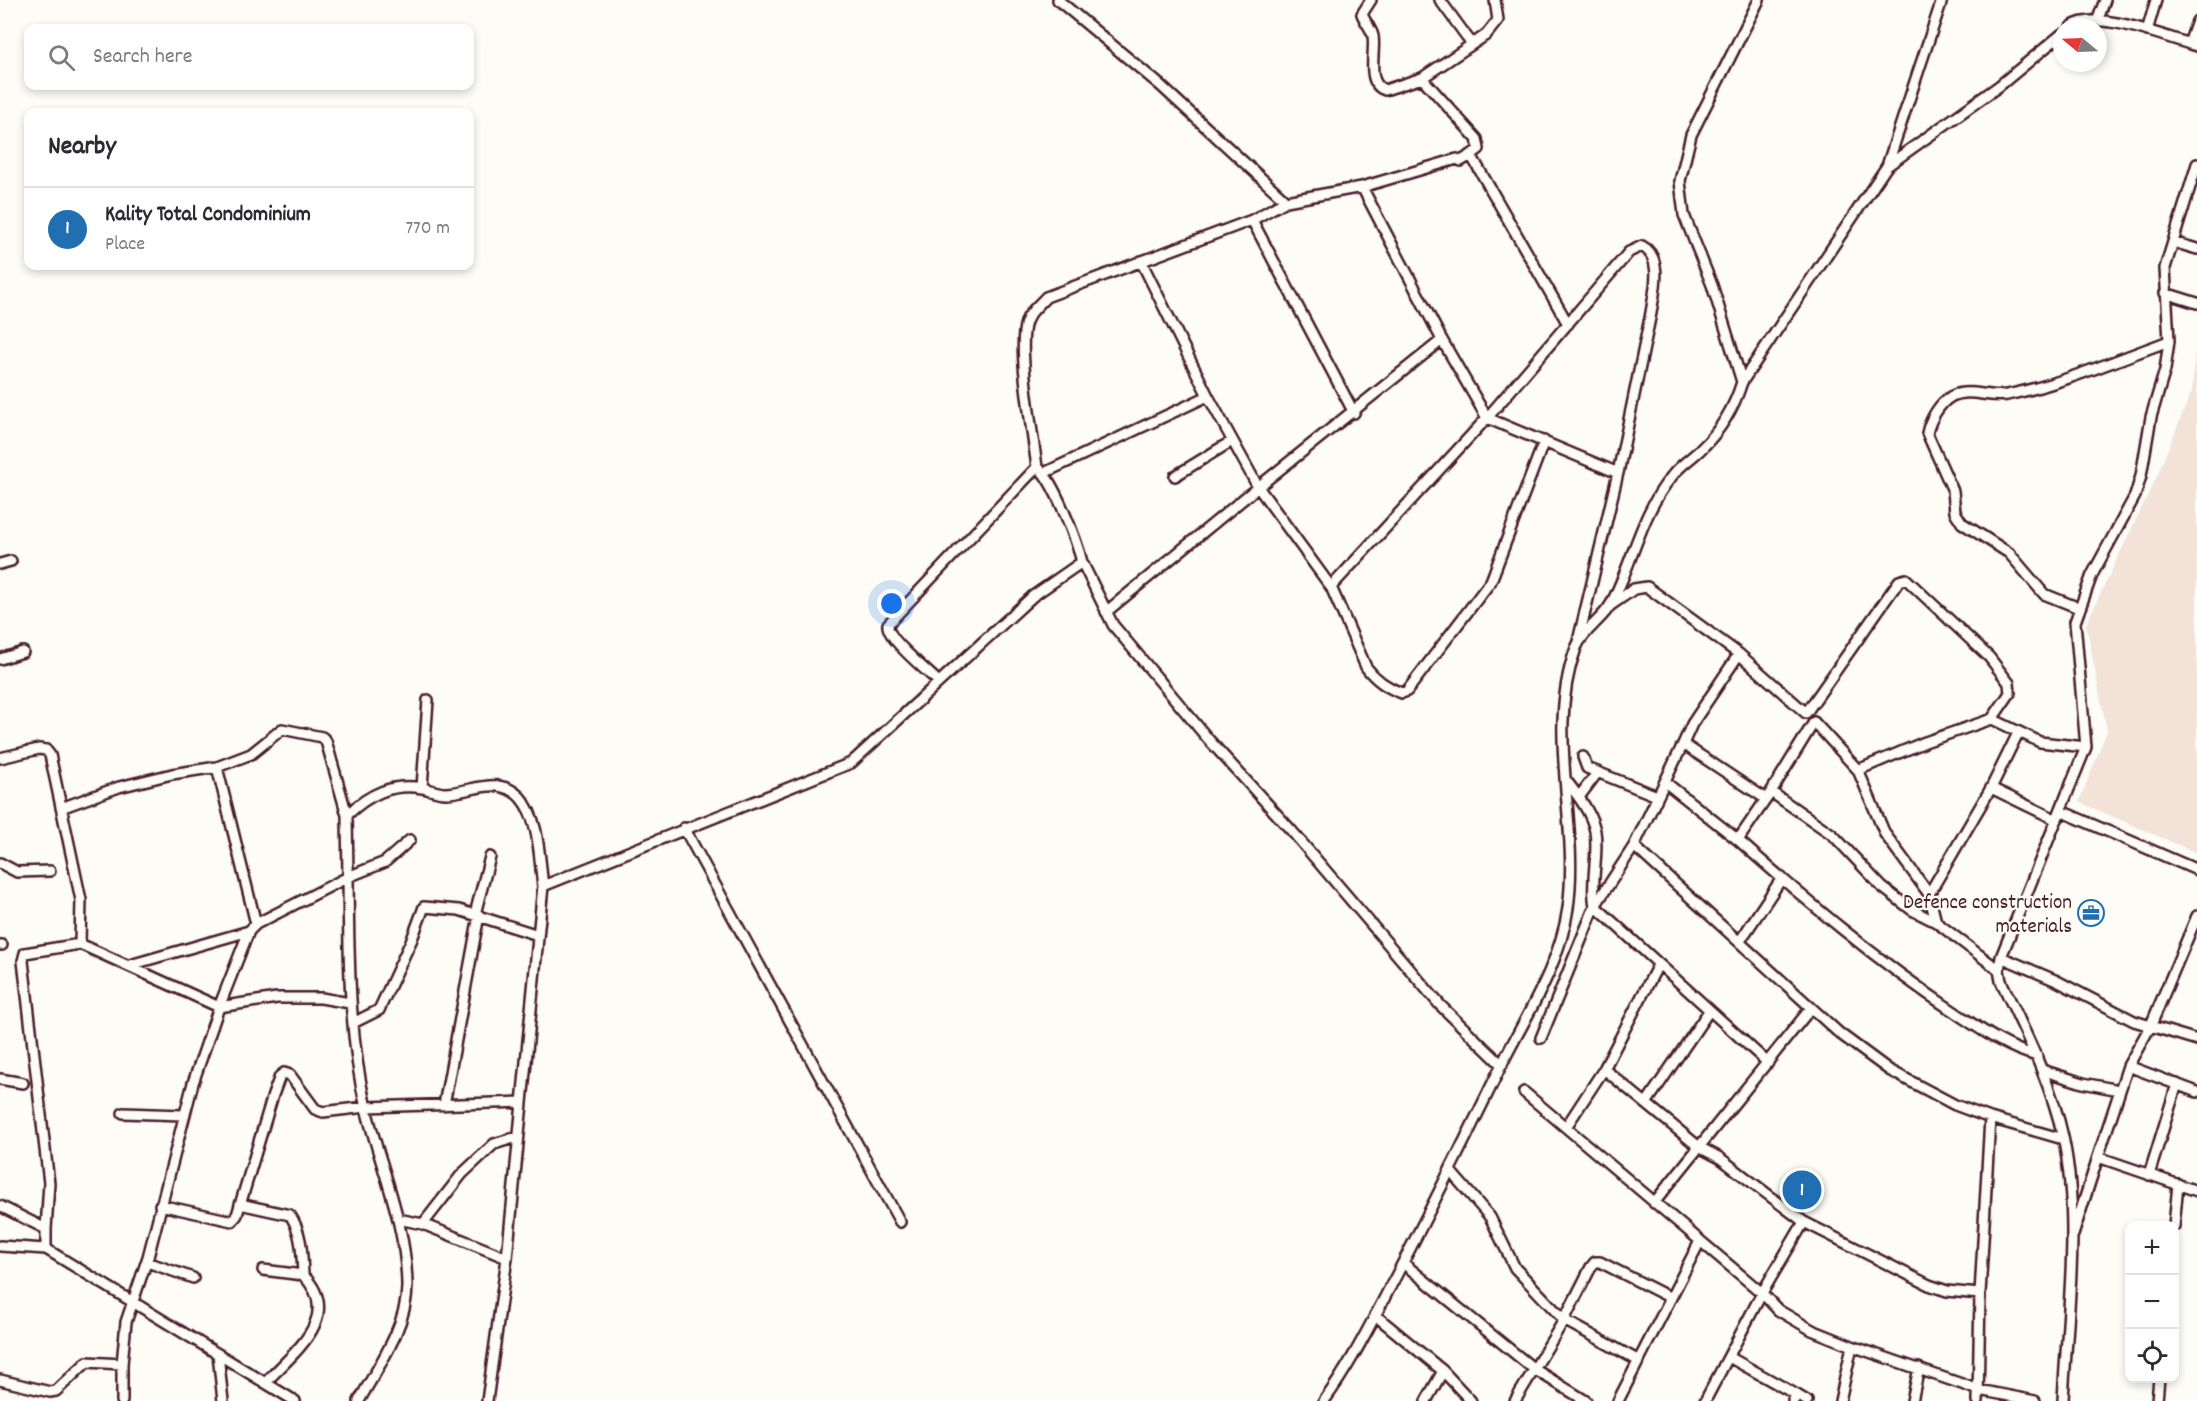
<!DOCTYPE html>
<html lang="en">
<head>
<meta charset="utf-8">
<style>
	:root { --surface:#fff; --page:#f7f7f7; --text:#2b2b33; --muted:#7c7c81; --line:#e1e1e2; --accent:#1f6fb2 }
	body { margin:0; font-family:Dekko,sans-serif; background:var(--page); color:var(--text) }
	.controls { position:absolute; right:18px; bottom:18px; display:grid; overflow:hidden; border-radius:12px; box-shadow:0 3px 9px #0003 }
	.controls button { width:54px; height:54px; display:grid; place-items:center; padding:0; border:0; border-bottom:2px solid var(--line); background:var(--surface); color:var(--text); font:30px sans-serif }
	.compass { position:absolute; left:2053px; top:18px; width:54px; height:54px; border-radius:50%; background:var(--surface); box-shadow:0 3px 9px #0003; rotate:289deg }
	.you { position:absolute; left:892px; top:604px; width:21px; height:21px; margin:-15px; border:4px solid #fff; border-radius:50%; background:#1a73e8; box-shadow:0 0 0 9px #1a73e833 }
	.badge { display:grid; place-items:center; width:39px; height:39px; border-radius:50%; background:var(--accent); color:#fff; font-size:20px; font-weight:700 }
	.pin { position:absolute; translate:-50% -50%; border:3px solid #fff; box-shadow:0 2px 6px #0006 }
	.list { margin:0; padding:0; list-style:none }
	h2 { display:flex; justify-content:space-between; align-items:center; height:78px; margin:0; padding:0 24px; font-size:26px }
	h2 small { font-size:20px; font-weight:400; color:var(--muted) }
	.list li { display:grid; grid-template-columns:39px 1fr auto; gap:18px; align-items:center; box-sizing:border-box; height:84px; padding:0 24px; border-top:2px solid var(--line) }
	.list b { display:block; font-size:22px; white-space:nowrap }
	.list p { margin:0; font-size:20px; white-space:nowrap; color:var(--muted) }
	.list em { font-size:20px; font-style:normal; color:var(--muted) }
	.icon { flex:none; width:33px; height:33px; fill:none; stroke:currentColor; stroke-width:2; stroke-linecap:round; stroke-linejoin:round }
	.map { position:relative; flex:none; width:2197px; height:1401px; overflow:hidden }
	.search { position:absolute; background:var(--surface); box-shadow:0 3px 9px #0003; left:24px; top:24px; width:450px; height:66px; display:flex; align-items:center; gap:15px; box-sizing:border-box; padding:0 21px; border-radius:12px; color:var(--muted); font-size:22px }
	.panel { position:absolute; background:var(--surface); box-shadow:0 3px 9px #0003; left:24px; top:108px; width:450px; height:162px; border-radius:12px }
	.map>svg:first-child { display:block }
</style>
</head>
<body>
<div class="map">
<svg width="2197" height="1401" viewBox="0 0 2197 1401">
	<rect width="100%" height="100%" fill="#fdfcf7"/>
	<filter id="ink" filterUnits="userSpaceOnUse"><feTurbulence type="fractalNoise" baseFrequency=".0167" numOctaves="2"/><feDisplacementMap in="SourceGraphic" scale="12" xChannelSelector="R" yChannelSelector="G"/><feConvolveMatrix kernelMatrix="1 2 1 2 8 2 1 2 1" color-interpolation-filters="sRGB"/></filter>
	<g filter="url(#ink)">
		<path fill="#f2e2d7" d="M2196 336H2197V853L2079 802 2107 731 2086 624 2156 478 2192 391Z"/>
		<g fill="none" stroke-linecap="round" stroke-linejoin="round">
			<defs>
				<path id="minor" d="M1058 0 1160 85 1286 201
					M1371 0 1362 14C1365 22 1371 28 1373 36 1376 51 1365 84 1385 90L1422 78 1486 35 1498 20 1495 0
					M1440 0 1472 44
					M2098 19 2105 0
					M2071 27C2098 8 2166 38 2197 46
					M2147 31 2156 0
					M2189 44 2197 21
					M1422 78 1477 139 1479 149 1471 155
					M1887 166 1999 86 2062 34
					M1362 187 1442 340 1487 418 1618 473
					M1252 220 1354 413
					M2173 242 2197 249
					M1141 261 1208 396 1258 487 1331 587 1366 667C1375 679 1387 688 1402 693L1407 691 1491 581 1544 441
					M2165 293 2197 303
					M1742 382 1887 166 1942 0
					M1044 473 1208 396
					M1175 476 1232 441
					M1082 562C1077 542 1053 477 1037 467 1033 435 1017 348 1026 322 1029 312 1039 305 1046 297L1252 220 1286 201 1362 187 1457 159 1461 161 1471 155 1568 324
					M0 564 11 561
					M1331 587 1487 418 1629 252 1642 246C1664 258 1654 292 1651 313L1618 473 1579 637
					M1611 605 1634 589 1647 587 1739 654 1806 713 1899 581 1906 579 1989 657 2009 683 2010 693 1992 719
					M2079 608 2044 594 2009 553 1962 523 1955 512 1953 491 1927 433C1930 420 1939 403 1952 396 1969 388 1989 398 2007 395 2062 384 2116 360 2169 341
					M1106 612 1258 487 1442 340
					M0 659 23 652
					M939 682C928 672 885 637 888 624L1037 467
					M1683 744 1692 724 1739 654
					M1583 757 1587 768 1657 796
					M0 758 39 749 46 750 50 755 81 900 80 944
					M217 767 256 924
					M1858 770 1925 742 1992 719 2040 742 2086 747
					M1565 779C1577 795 1591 811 1595 831 1599 856 1590 881 1595 906L1768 1063
					M1665 782 1738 840
					M422 788 428 700
					M1991 788 2018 733
					M1771 792 1814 722 1858 770 1885 834 1929 894 1936 922
					M1579 797 1597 773
					M61 808 119 787 172 774 217 767 251 754 282 729 322 737 326 741 347 815 348 877 385 862 410 840
					M2061 811 2197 870
					M347 815C369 794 392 783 422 788 430 789 437 793 445 793 471 793 497 774 520 797 540 819 539 859 543 886
					M684 828 900 1222
					M1634 846 1839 1033 1889 1070 1955 1105 1990 1118 2063 1139
					M0 863 17 872 50 871
					M1929 894 1991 788 2057 820
					M475 914 490 857
					M1740 941 1782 878
					M0 945H2
					M2001 957 2057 981 2134 1021 2197 1040
					M130 965 249 931
					M1999 970 1936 922 1912 910 1882 887 1833 835 1771 792 1738 840C1807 901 1876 960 1953 1011 1979 1028 2006 1048 2037 1056
					M353 1023 379 1010 412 939 424 907 459 910 538 935
					M1541 1038 1595 906 1634 846 1683 744 1766 799
					M2128 1066 2197 1092
					M1604 1069 1699 1147 1654 1203
					M2042 1070 2083 1083 2119 1090
					M0 1079 23 1083
					M1524 1092 1762 1293 1778 1310 1812 1330 1852 1346 1979 1390 2035 1401
					M1647 1102 1709 1011
					M444 1105 479 915
					M123 1113 183 1115
					M1566 1127 1604 1069 1658 965
					M2098 1157 2128 1066 2151 1025 2197 916
					M1451 1172 1490 1217 1515 1268 1564 1320 1515 1401
					M2149 1175 2177 1084
					M240 1204 290 1215C302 1232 302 1254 303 1275 344 1316 294 1352 266 1382
					M160 1205 232 1221 237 1215 273 1095 280 1076 284 1073 290 1075 315 1109 323 1112 366 1107 521 1102
					M0 1206 46 1229V1249
					M398 1219 423 1224 507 1258
					M1804 1222 1720 1158 1699 1147 1811 1008
					M423 1224 462 1174 494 1144 517 1137
					M2174 1226 2178 1184
					M46 1229 49 1183 23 961 25 953 80 944 219 1007 277 998H321L350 1003
					M2073 1235 2098 1157 2197 1191
					M0 1246 46 1249 295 1401
					M147 1262 193 1278
					M1403 1263 1534 1369 1586 1401
					M263 1270 303 1275
					M1375 1315 1443 1371 1471 1401
					M218 1354 223 1401
					M1729 1357 1797 1395 1793 1401
					M1639 1361 1564 1320 1591 1267 1595 1262H1600L1671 1298
					M0 1380 50 1392 56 1391 87 1362 122 1364
					M1797 1395 1807 1401
					M122 1401V1364L126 1322 148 1257 193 1083 219 1007 249 931 256 924 348 877C349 954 348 1032 366 1108 380 1166 406 1223 407 1284 408 1325 378 1367 359 1401
					M487 1401 507 1258 543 886 851 763 1033 596 1082 562 1113 625 1209 740 1291 830 1440 1005 1502 1065
					M1324 1401C1352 1363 1373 1319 1395 1278 1432 1207 1467 1136 1502 1064 1527 1014 1560 965 1568 908 1580 822 1545 732 1576 648 1583 630 1602 620 1611 604 1633 562 1641 513 1672 476 1680 465 1692 458 1701 449 1721 430 1734 408 1742 382L1712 285 1684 215 1680 181 1691 135 1759 0
					M1426 1401 1443 1371
					M1618 1401 1700 1241
					M1705 1401 1762 1293 1804 1222 1929 1285 1947 1291 1980 1294
					M1840 1401 1852 1346
					M1912 1401 1919 1368
					M1978 1401 1980 1294 1990 1118
					M2063 1401C2067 1317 2081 1219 2063 1137 2051 1082 2025 1032 2001 981L1999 970 2001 957 2086 747 2075 622 2092 575 2135 496 2141 476 2151 417 2165 370 2169 341 2165 268 2197 164
					M2157 1401 2159 1378"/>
			</defs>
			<use href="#minor" stroke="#4a1f2b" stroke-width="14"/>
			<use href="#minor" stroke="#fdfcf7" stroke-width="9"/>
		</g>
	</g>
	<defs>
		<symbol id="office-ring" viewBox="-11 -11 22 22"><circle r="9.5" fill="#fdfcf7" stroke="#1f6fb2" stroke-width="1.5"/><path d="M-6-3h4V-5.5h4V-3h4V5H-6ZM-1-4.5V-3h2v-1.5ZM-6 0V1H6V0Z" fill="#1f6fb2"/></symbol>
	</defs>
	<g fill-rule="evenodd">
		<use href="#office-ring" x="2076" y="898" width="30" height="30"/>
	</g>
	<g text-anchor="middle" stroke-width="4.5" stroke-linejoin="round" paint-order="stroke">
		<g font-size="21" fill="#4a1f2b" stroke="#fdfcf7" text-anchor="end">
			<text x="2072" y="908">Defence construction<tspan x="2072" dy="24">materials</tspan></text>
		</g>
	</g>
</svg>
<div class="controls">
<button>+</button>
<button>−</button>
<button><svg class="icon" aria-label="locate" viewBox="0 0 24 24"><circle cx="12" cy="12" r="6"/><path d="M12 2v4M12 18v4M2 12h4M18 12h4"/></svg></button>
</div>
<svg class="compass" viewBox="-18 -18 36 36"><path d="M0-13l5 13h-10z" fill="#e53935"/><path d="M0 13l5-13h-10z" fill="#7c7c81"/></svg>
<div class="you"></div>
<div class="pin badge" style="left:1802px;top:1190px">1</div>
<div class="search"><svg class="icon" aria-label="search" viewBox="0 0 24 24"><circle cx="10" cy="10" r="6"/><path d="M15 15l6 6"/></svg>Search here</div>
<section class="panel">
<h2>Nearby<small></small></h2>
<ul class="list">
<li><span class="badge">1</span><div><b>Kality Total Condominium</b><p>Place</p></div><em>770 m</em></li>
</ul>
</section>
</div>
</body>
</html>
